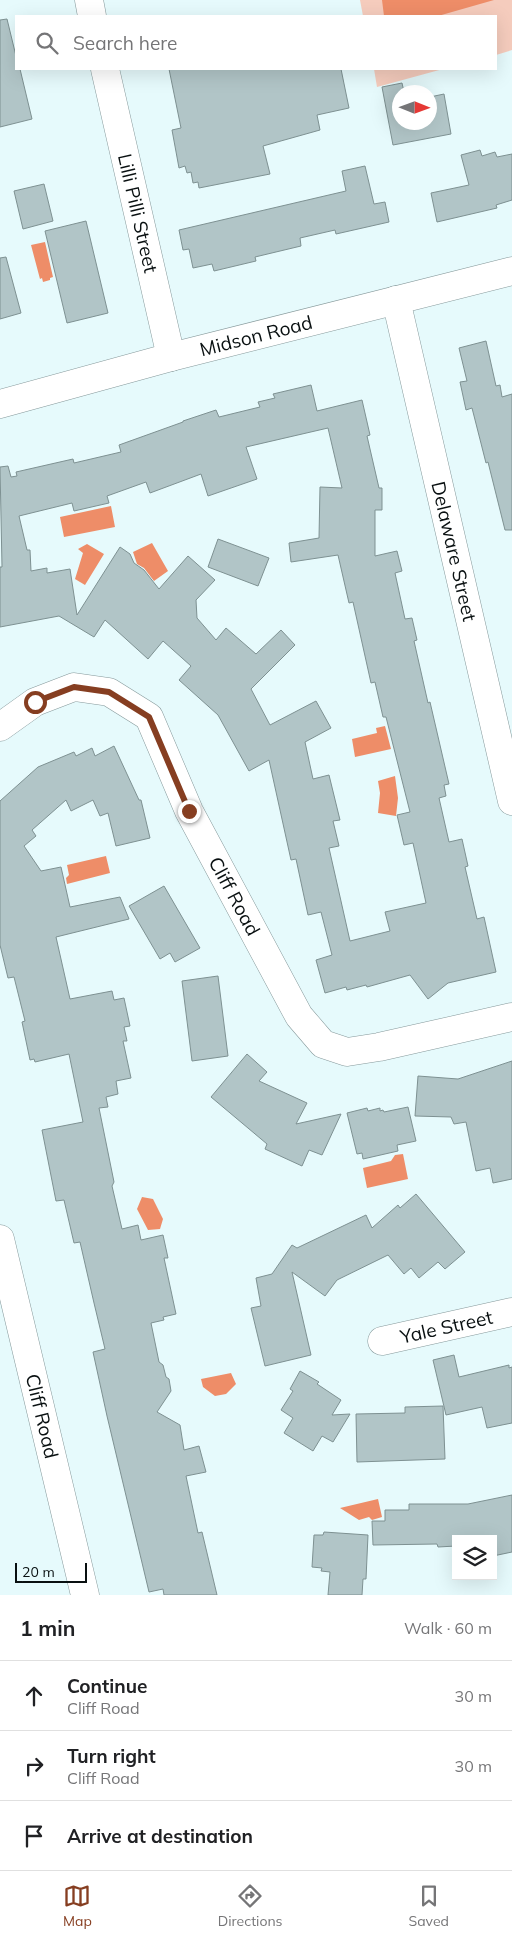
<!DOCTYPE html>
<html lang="en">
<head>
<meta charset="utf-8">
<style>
	:root { --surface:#fff; --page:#f2f2f2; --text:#202124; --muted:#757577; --line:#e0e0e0; --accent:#863e21 }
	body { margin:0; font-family:Mulish,sans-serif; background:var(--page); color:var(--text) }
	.controls { position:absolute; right:15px; bottom:15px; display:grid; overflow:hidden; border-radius:0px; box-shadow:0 5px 20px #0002 }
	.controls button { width:45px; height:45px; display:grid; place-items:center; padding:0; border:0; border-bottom:1px solid var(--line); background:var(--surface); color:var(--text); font:25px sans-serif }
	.compass { position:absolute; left:392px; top:85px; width:45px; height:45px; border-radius:50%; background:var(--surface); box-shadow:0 5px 20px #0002; rotate:91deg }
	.scale { position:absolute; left:15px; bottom:12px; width:72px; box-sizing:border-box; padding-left:5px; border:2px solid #091011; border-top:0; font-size:14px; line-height:18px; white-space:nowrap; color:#091011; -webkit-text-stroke:4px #e6fafc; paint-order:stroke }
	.stop { position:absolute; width:15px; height:15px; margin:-11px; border:4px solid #863e21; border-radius:50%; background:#fff }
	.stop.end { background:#863e21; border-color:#fff; box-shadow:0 1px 5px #0008 }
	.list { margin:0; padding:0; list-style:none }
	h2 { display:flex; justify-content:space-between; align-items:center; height:65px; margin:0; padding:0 20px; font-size:21px }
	h2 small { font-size:16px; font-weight:400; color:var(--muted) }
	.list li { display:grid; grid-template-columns:32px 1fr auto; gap:15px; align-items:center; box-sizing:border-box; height:70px; padding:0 20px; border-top:1px solid var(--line) }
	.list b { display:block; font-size:19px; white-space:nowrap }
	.list p { margin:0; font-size:16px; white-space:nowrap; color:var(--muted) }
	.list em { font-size:16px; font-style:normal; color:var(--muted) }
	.icon { flex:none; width:28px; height:28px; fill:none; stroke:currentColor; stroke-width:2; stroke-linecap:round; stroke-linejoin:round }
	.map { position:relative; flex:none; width:512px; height:1595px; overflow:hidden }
	.search { position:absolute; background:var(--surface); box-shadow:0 5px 20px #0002; left:15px; right:15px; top:15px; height:55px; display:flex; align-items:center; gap:12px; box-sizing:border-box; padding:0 18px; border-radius:0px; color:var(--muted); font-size:19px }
	.sheet { height:275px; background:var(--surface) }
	nav { display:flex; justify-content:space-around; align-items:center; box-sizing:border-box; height:70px; border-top:1px solid var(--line); background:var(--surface); font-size:14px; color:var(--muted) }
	nav a { display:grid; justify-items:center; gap:2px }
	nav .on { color:var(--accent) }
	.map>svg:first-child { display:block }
</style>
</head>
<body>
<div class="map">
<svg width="512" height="1595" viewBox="0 0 512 1595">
	<rect width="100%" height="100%" fill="#e6fafc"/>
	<path fill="#f5ccbd" d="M360 0H512V50L496 55V16H363Z
		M374 69H443L377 87Z"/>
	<path fill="#ee8d68" d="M382 0H494L438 16H384Z
		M45 242 53 277 50 278V280L43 282 42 278 40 279 31 245Z
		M111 506 115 527 64 537 60 517Z
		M152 543 168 571 154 581 144 568 137 564 133 552Z
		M87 544 104 554 85 585 75 579 83 553 78 549Z
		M385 726 391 749 355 757 352 739 377 733 376 728Z
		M395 776 398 798 396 816 378 813 380 793 378 781Z
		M106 856 110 873 67 884 66 878 69 875 67 865Z
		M403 1154 408 1179 367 1188 363 1168 391 1161 395 1155Z
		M142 1197 153 1199 163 1219 160 1229 148 1230 137 1209Z
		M231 1373 236 1384 226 1394 215 1396 203 1387 201 1379Z
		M378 1499 382 1517 372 1520 369 1517 359 1520 340 1508Z"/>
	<path fill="#b1c5c7" stroke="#7e9192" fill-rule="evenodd" d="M7 19 16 56V69H20L32 119 0 127V20Z
		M169 69H341L349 108 317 115 320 130 263 146 270 174 199 188 198 182 193 183 191 172 187 173 185 166 179 168 172 130 181 128Z
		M402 83 404 92H400V122H430V97L444 94 451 134 393 145 382 87Z
		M480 150 482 156 495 152 497 157 512 154V200L496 205 497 208 437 222 431 193 469 185 461 155Z
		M365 166 374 204 385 202 389 222 336 234 335 230 300 238 301 246 255 257 256 261 214 271 212 264 193 268 189 249 183 250 179 230 346 191 342 171Z
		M44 184 53 221 23 229 14 191Z
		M86 221 108 313 67 323 45 231Z
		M6 257 21 313 0 319V258Z
		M486 341 496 386 500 385 502 397 512 394V530H505L488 462 486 463 472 408 466 410 460 382 467 381 459 348Z
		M311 385 317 411 362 400 370 435 367 436 379 488H382V510H375V556L397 551 402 571 395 573 405 619 412 618 417 640 414 641 428 703 430 702 449 784 444 785 446 796 439 798 449 842 462 839 468 866 465 867 477 919 484 917 496 972 448 983 428 999 410 975 367 987 366 985 347 990 346 987 325 993 316 960 332 955 321 912 308 915 296 859 291 860 269 760 249 771 218 715 179 680 191 666 163 641 148 659 105 620 94 637 59 616 0 627V567H2L0 467 8 466 11 477 17 476 16 472 73 459 74 463 121 452 119 445 183 422V421L216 410 219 417 260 407 258 402 275 398 273 394ZM328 428 342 488 320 487 319 538 289 543 291 562 338 555 349 603 353 602 371 683 375 682 383 717H386L410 812 397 815 404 845 413 843 426 903 385 912 390 931 350 941 329 848 339 846 333 821 340 820 329 775 313 779 305 742 331 728 316 701 270 725 251 689 295 645 281 630 256 654 226 628 216 640 197 618 196 600 215 580 188 556 159 589 144 570 134 563 130 554 120 547 77 615 70 569 47 573V568L31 571 30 550H27L19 516 72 503 74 511 109 503 107 496 146 482 150 493 201 474 208 496 257 479 246 447Z
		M218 539 269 558 258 586 208 567Z
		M114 746 139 800H141L150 838 116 846 108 813 100 816 93 800 71 811 66 800 32 830 36 836 24 846 41 871 61 867 70 907 120 897 129 919 56 937 70 999 112 991 114 1000 124 998 130 1026 124 1027 127 1041H123L131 1078 116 1081 118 1094 106 1097 108 1107 99 1108 114 1182 112 1186 122 1229 138 1225 141 1240 163 1235 168 1258H164L176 1314 163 1317 164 1320 151 1323 159 1362 163 1365 166 1377 169 1379 171 1391 157 1412 180 1425 184 1450 199 1446 206 1472 186 1476 198 1533 202 1532 217 1595H164L163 1589 149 1592 107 1416 93 1352 105 1349 94 1303 80 1242 74 1243 64 1200 56 1201 42 1130 83 1122 69 1054 35 1062 34 1059 30 1060 22 1022 25 1021 14 977 8 978 0 945V801L38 767 74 752 76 756 92 748 95 756Z
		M164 886 200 948 175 962 170 953 160 959 129 906Z
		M218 976 228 1056 192 1061 182 981Z
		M247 1054 267 1072 259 1081 307 1103 296 1124 341 1114 322 1155 309 1150 302 1166 265 1149 267 1144 211 1097Z
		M512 1061V1179L493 1183 490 1168 476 1171 466 1122 454 1124 451 1117 415 1116 418 1076 458 1079Z
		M408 1107 416 1141 397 1145 398 1151 363 1159 362 1153 357 1154 347 1113 367 1108 368 1111 380 1108V1111L383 1110 384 1112Z
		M416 1194 465 1252 445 1269 438 1262 419 1278 411 1268 404 1274 388 1255 337 1280 325 1296 292 1272 311 1355 265 1366 251 1308 261 1306 256 1278 272 1274 292 1245 297 1248 366 1215 372 1228 398 1205 400 1208Z
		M454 1355 459 1377 509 1365V1368L512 1367V1423L487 1428 482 1407 446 1415 433 1360Z
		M300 1371 319 1382 317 1384 341 1400 332 1415 350 1414 333 1442 322 1436 313 1451 284 1433 293 1418 281 1410 293 1391 290 1389Z
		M443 1406 445 1459 357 1462 356 1414 405 1413V1407Z
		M512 1495V1552L493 1556V1539H456V1546L438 1547 437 1544 373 1545 372 1521H385V1510H409V1504H468Z
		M324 1532 368 1535 366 1579H363L362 1595H328L330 1572 321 1571 322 1568 312 1567 314 1535H323Z"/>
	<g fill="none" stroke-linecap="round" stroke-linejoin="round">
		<defs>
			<g id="minor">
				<path d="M89 0 92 16"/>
				<path id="s1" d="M105 69 171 357"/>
				<path id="s2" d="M396 300 512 801"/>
				<path id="s3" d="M0 404 171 357 512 271"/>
				<path id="s4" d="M0 727 35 702 74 687 109 692 149 717 189 811 299 1016 323 1044 347 1052 379 1047 512 1017"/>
				<path id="s5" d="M0 1239 85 1595"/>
				<path id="s6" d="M382 1341 512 1312"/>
			</g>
		</defs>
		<use href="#minor" stroke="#86999b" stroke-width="29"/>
		<use href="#minor" stroke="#fff" stroke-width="28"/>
	</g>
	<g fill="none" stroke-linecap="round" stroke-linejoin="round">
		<path stroke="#863e21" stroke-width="6" d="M35 702 74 687 109 692 149 717 189 811"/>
	</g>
	<g text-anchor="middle" stroke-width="4" stroke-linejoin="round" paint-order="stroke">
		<g font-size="19" fill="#091011" stroke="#e6fafc">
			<text dy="7" stroke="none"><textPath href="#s1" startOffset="148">Lilli Pilli Street</textPath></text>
			<text dy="7" stroke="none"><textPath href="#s3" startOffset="265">Midson Road</textPath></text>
			<text dy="7" stroke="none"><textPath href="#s2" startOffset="258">Delaware Street</textPath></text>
			<text dy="7" stroke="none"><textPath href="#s4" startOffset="366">Cliff Road</textPath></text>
			<text dy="7" stroke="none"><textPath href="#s6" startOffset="66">Yale Street</textPath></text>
			<text dy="7" stroke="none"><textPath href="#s5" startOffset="182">Cliff Road</textPath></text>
		</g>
	</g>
</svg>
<div class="controls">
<button><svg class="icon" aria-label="layers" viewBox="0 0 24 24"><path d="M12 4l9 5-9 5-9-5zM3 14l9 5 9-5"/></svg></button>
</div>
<svg class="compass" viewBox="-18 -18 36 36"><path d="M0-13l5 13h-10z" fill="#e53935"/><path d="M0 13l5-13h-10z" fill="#757577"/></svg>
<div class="scale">20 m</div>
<div class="stop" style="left:35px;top:702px"></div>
<div class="stop end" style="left:189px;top:811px"></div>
<div class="search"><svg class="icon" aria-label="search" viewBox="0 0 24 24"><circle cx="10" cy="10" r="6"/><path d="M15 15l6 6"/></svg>Search here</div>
</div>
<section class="sheet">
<h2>1 min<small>Walk · 60 m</small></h2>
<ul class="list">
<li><svg class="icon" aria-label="ahead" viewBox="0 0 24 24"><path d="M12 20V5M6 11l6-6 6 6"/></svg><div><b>Continue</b><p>Cliff Road</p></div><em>30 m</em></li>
<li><svg class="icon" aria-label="right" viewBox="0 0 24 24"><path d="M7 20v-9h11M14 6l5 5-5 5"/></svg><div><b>Turn right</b><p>Cliff Road</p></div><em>30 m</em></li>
<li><svg class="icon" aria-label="arrive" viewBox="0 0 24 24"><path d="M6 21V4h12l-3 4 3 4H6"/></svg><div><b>Arrive at destination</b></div></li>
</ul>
</section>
<nav>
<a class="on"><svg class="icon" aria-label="map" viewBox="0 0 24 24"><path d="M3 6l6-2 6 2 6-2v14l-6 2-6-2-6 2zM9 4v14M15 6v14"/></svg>Map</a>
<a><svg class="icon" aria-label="directions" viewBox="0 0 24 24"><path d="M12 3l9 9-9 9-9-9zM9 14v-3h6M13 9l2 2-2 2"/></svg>Directions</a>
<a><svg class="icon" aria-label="saved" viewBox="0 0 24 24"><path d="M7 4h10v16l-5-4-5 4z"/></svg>Saved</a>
</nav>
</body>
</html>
